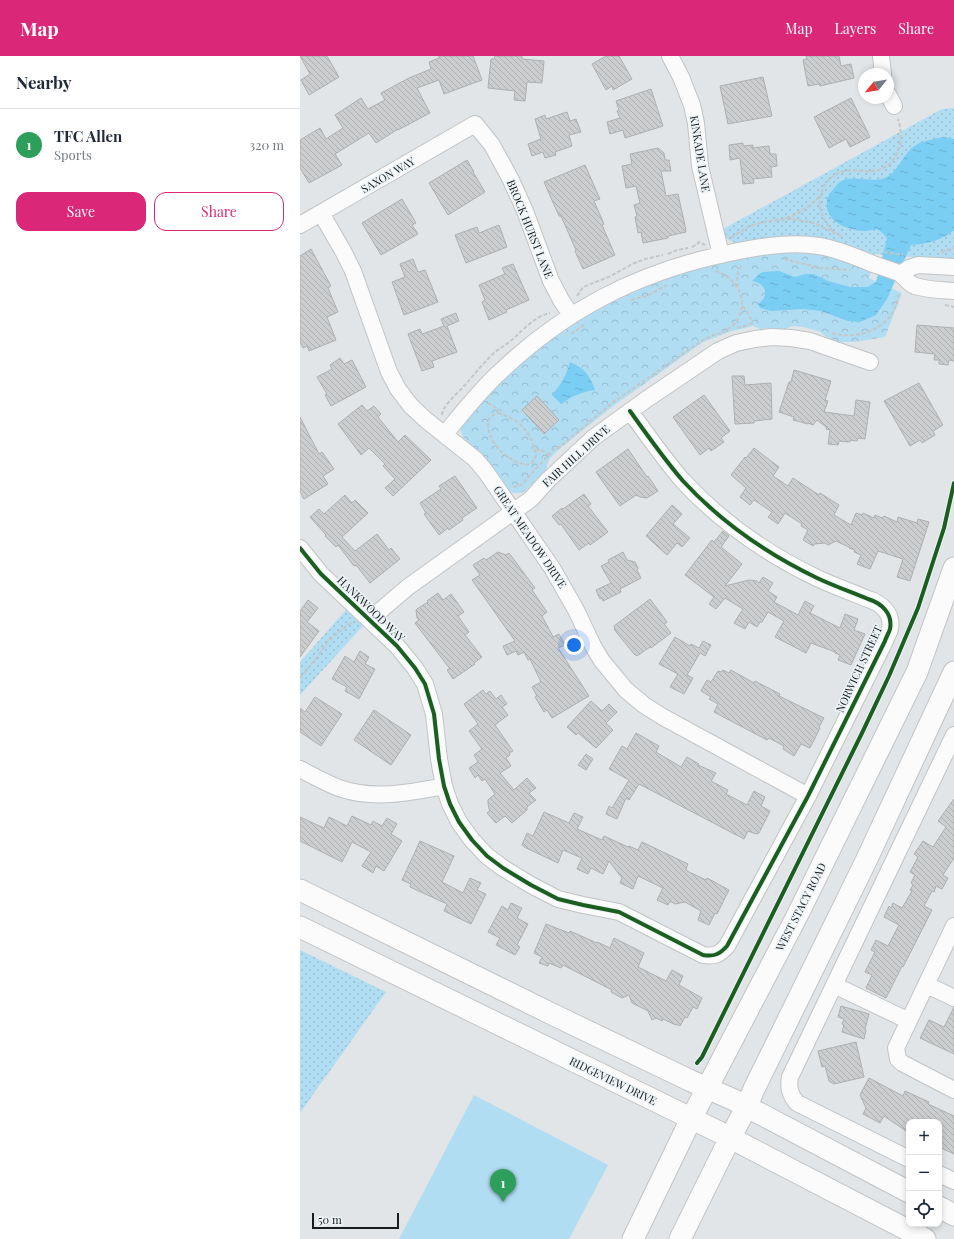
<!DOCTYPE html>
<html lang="en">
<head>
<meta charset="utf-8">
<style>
	:root { --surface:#fff; --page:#f2f2f3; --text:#1f2937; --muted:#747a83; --line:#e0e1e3; --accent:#db2777 }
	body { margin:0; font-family:"Playfair Display",serif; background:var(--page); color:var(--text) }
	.controls { position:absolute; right:12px; bottom:12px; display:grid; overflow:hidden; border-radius:8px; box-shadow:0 2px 6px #0003 }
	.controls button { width:36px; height:36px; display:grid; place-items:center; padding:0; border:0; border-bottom:1px solid var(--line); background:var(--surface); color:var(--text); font:20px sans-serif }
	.compass { position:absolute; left:558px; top:12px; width:36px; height:36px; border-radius:50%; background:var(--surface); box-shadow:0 2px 6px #0003; rotate:240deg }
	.scale { position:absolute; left:12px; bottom:10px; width:87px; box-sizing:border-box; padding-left:4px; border:2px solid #191c1e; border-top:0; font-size:11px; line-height:14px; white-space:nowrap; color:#191c1e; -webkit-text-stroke:3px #ecf4f8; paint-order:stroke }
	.you { position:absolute; left:274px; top:589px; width:14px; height:14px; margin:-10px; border:3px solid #fff; border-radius:50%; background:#1a73e8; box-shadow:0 0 0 6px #1a73e833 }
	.badge { display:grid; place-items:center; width:26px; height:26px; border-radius:50%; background:var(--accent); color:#fff; font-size:13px; font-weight:700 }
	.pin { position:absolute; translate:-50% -33px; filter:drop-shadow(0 1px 2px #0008) }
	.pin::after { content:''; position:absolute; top:21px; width:14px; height:12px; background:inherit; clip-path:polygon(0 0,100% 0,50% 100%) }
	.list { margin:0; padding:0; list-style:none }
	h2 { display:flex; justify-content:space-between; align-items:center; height:52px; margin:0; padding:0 16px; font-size:17px }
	h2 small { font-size:13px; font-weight:400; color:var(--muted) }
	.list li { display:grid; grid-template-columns:26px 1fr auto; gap:12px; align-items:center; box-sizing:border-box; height:72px; padding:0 16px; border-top:1px solid var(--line) }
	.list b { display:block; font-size:15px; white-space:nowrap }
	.list p { margin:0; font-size:13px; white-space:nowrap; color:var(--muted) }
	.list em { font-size:13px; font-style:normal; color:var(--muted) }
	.actions { display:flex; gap:8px; padding:12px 16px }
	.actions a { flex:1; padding:9px 0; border:1px solid var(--accent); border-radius:12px; text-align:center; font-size:14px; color:var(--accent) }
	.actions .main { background:var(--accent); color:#fff }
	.icon { flex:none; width:22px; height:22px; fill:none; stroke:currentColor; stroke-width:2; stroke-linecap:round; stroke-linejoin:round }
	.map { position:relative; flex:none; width:654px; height:1183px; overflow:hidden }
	header { display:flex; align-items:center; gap:24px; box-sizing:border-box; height:56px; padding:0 20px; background:var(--accent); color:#fff }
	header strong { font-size:19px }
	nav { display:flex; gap:22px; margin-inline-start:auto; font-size:14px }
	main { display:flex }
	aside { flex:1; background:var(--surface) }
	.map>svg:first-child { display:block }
</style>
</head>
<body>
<header>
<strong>Map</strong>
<nav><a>Map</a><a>Layers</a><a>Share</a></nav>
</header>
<main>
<aside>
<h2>Nearby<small></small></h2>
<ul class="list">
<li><span class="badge" style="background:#2e9e5b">1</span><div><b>TFC Allen</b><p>Sports</p></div><em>320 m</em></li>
</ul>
<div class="actions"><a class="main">Save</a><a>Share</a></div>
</aside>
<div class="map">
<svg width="654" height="1183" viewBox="0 0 654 1183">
	<defs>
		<pattern id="grass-dots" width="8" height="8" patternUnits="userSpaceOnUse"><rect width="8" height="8" fill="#b1ddf3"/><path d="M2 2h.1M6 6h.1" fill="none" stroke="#98bdd0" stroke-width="1.8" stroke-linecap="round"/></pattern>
		<pattern id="park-crowns" width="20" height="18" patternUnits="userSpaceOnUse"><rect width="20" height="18" fill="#b1ddf3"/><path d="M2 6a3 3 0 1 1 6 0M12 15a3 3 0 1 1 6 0" fill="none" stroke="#98bdd0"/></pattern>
		<pattern id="water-ripples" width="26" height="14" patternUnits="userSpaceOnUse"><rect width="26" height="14" fill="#7bcef3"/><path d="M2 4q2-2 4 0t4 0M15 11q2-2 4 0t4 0" fill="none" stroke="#6ab0d0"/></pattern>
		<pattern id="building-back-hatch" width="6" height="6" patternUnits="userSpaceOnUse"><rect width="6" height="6" fill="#cbcdcf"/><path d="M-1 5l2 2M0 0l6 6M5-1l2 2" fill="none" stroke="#aeafb1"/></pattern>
	</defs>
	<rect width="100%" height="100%" fill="#e2e5e7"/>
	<path fill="url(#grass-dots)" d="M654 52V204L573 198 539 187 457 185 435 187 427 183 423 176 425 172 642 53Z
		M46 554 63 570 0 639V606Z
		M0 894 86 936 0 1057Z"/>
	<path fill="url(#park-crowns)" d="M481 196C502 196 522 196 543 203 552 206 562 212 571 216L569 222 602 237 585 281 555 286H538L527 282 521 276 503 271 493 270 485 273 468 272 460 273 453 270 429 276 403 286 312 351 263 390 250 402 247 409V413L225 435C219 438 215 438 209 435L187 405 163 381 160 373 161 368 208 316 243 286 290 256 337 231 393 212 441 200Z"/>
	<path fill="#b1ddf3" d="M174 1039 308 1109 269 1183H99Z"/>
	<path fill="url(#water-ripples)" d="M643 81 654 83V174C643 184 626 188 611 189L587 243 576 259 560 266 548 265 521 255 503 253 471 255 460 252 458 248C470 240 466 227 452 225L459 218 463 216 479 215 495 221 505 218H514L528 225 550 231H567L576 226 587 182C575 168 575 176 562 175 548 173 533 169 528 155 526 151 527 146 527 142 531 136 537 127 543 124 557 119 573 128 587 121 599 114 604 96 616 89 622 85 635 83 643 81Z
		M270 306C284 312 290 319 295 334 281 336 272 340 261 348L252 339C261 329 266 320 270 306Z"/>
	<path fill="url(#building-back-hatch)" stroke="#adb0b1" d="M0 0H27L39 21 9 39 1 24 10 18Z
		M139 0H173L182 24 144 38 139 24 117 32 130 57 98 74V73L76 87 69 77 35 98 42 109 9 127 0 112V84L20 72 26 83 43 72 35 59 61 42 68 53 85 44 81 37 109 22 131 13 129 6 139 2Z
		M195 0H222V3L244 5 242 27 227 26 225 45 214 44 215 35 188 32 191 3H194Z
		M306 0H319L332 23 313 34 312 30 306 34 292 8Z
		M506 0H539L541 10 551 8 554 22 520 30 519 28 508 30 503 4 507 3Z
		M463 21 472 60 428 68 420 30Z
		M351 33 363 70 325 82 323 74 310 78 307 66 320 62 317 55 319 54 316 45Z
		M551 42 570 81 550 91 546 83 529 92 514 61Z
		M267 56 270 65 276 63 281 76 269 79 272 90 255 96 256 99 245 102 243 96 232 100 228 88 241 83 235 63 245 59 246 63Z
		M443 87V90L453 89V92L469 90 470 98H476L477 110 471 111 472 121 453 123 454 127 443 128 440 102 430 104 429 89Z
		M358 92 364 97 365 104H369L371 115H361L366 140 378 138 386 174H385L386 176 368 180V182L343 187 341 176 338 177 335 161 337 160 334 149 340 147 336 130 326 132 322 110 332 108 330 98Z
		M167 104 174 116H173L185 136 148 159 129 127Z
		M285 109 300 143 294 145 304 168 302 169 315 199 283 213 275 195 276 194 261 160H259L244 126Z
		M102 143 116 167 112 169 118 178 81 199 62 167Z
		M199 169 207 191 166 207 155 179 177 171 179 177Z
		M11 193 31 230 28 232 38 256 27 261 36 284 9 295 7 290 3 292 0 286V200Z
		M113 203 118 216 125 214 138 246 104 259 92 226 105 221 100 208Z
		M213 208 229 244 206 254 207 256 189 264 182 246 185 244 179 229 205 218 202 212Z
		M156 257 159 265 147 270 157 296 132 305 134 311 122 315 108 278 120 273 122 278 144 270 141 263Z
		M617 269 654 272V305L649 304 648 309 639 308V304H634L635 298 615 296Z
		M40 302 44 308 52 304 66 331 31 350 25 339 27 338 17 321 32 313 30 309Z
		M494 314 531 325 525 344 528 345 524 356 554 360 556 344 570 346 565 383 558 382 557 385 550 384V386L539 385 538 389 528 388 530 374 526 373 527 372 517 364 513 369 508 367V368L493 364 494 361 479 356 489 326H491Z
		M432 320H444L445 329 471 327 472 363 454 365V367L435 368Z
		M619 327 643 369 633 375 635 379 622 387 620 384 610 390 584 345Z
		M404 339 430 375 421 382 424 386 411 395 409 392 400 399 373 361Z
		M237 340 259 364 244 378 222 354Z
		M62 349 67 355 74 350 81 358 78 361 98 386 105 379 131 404 93 440 85 432 95 423 83 410 85 408 69 392 61 399 38 368Z
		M0 361 19 398 22 396 34 413 23 420 28 428 4 443 0 436Z
		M454 392 479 411 473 420 488 430 493 422 519 439 520 437 539 449 534 459 551 469 556 457 562 459 563 457 574 462 575 459 582 462 584 460 597 466 598 461 617 467 618 463 629 466 610 525 597 521 603 503 578 495 570 513 557 508 561 499 554 496 555 494 549 492V491L536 485 528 489 525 487 514 488 513 490 503 484 508 474 501 470 502 468 485 457 478 468 468 461 472 456 454 444 450 449 440 441 446 432 431 419 445 401 446 402Z
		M328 393 347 421 348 420 358 435 347 442 340 441 336 439 320 450 296 416Z
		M155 420 177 452 162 462 163 464 149 474 148 472 139 479 124 458 126 457 120 447 141 433 139 430Z
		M284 438 291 448 288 450 308 476 290 489 289 487 279 494 261 468 259 469 252 460 262 452 263 453Z
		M45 439 52 447 55 444 68 457 42 481 55 495 77 478 89 494 91 492 100 503 70 527 56 509 54 510 38 489 36 491 25 480 26 479 10 461 19 453 24 458Z
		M372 449 382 458 373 468 390 482 382 491 377 487 367 499 346 480Z
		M423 475 429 480 421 491 442 508 425 530 449 524 457 525 459 527 463 521 473 527 468 535 477 541 474 546 498 559 505 545 514 550 510 557 540 572 545 558 558 563 554 574 565 578 551 609 538 604 540 599 535 597V596L511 587 506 597 475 581 484 565 468 556 462 566H460L457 571 449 566 445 573 434 567 443 553 425 542 416 553 409 548 414 541 385 519 412 484 414 486Z
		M198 496 206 499 209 497 235 532 232 534 247 556 242 560 251 577 253 581 259 578 265 589 258 592 289 640 252 662 247 654 244 656 235 641 237 640 232 631 241 626 230 603 228 604 224 596 218 599 216 595 207 599 203 590 215 585 172 524 180 519 173 509 184 502 186 504Z
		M323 496 327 504 335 506 338 512 337 514 341 522 320 533 321 536 303 545 302 542 300 543 296 534 311 527 301 510 309 506 308 504Z
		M138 537 143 544 151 538 164 556 158 560 169 576 165 579 182 601 174 607 175 608 153 623 147 614 150 613 115 567 119 564 117 562 116 554 117 553 128 546 127 545Z
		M350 543 367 566 364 568 371 577 351 592 350 591 337 600 336 599H335L320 581 314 573 315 572 314 570Z
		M8 544 18 552 7 566 19 575 0 601V555Z
		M375 581 390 590 391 588 399 592 403 585 411 589 405 600 400 597 387 619 393 622 384 638 370 631 378 618 359 608Z
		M60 595 69 601 65 608 75 613 59 643 45 635 47 631 32 623 45 600 54 606Z
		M423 614 429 617 431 614 454 627 455 625 480 638 479 640 524 662 519 671 520 672 510 692 501 688 494 700 483 693 484 690 469 682 467 684 414 656 418 648 409 643 411 641 401 635 407 624 411 626 418 615 421 616Z
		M183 634 186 638 190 635 196 643 201 639 207 648 202 651 208 659 195 669 213 695 209 697 210 699 206 702 211 710 200 717 214 734 227 722 236 732 229 737 236 744 227 751V754L212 767 205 760 196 767 187 757 190 755 189 753 188 747V744L195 738 185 723 182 725 178 719 175 722 169 712 178 706 174 699 182 693 169 675 178 668 164 648Z
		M15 641 42 658 21 690 0 676V652L5 656Z
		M291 645 302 655 309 648 317 656 306 667 313 674 296 692 278 677 276 679 267 671Z
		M74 654 111 679 91 709 54 684Z
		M336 677 359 690 356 696 381 711 387 701 399 708 398 709 416 717 411 725 428 734 426 738 447 749 454 735 465 741 461 750 470 755 459 777 456 778 448 775 444 783 339 728 329 744 326 742 317 763 306 758 309 750 312 752 329 724 309 713 322 690 327 693Z
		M286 698 293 703 286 714 278 709Z
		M654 743V802L643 819 648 822 642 833 636 830 634 836 632 835 624 850 632 854 603 911 602 910 586 942 566 932 572 919 565 916 575 896 571 894 576 884 588 890 599 869 584 861 589 850 591 852 593 847 602 852 612 835 610 834 613 829 611 827 615 819 610 816 618 801 614 798 623 785 633 791 646 771 638 765Z
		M244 756 269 767 274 757 283 761 277 773 302 784 304 780 328 791 329 790 338 794 342 786 388 808 386 813 387 814V815L406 824 407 822 429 834 417 858 415 857 409 869 398 864 401 855 385 846 375 848 370 845 368 849 357 844 363 832 338 820 333 833 320 827 322 822 309 805 303 818 291 812 288 818 277 813 282 802 263 794 258 807 224 791V790L222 789 227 777 233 780Z
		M52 760 71 769 73 765 82 770 87 762 97 768 91 778 102 785 84 815 76 810 73 817 62 810 71 796 52 786 42 806 0 785V761L24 772 29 761 47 770Z
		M120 785 154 800 142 826 163 837 170 822 181 827 177 834 186 838 171 868 144 855 147 848 110 831 111 828 102 824Z
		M211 847 222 852 217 862 228 868 217 889 220 891 215 899 196 889 200 882 188 876 202 850 208 854Z
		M246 868 269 877 270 875 297 887V886L310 892 314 882 344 897 338 911 366 925 372 914 383 920 379 929 402 942 397 953 393 951 387 962 385 961 380 970 376 968V969L363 963 362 965 356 962 352 964 348 955 332 947 329 939 322 942 311 936 312 934 263 909 261 912 249 907 248 910 239 907 242 901 234 897Z
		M541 950 569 958 565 973 566 974 564 983 542 976 544 969 542 968 544 963 538 961Z
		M654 951V998L620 982 629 964 644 971Z
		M556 986 564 1021 534 1028 529 1025 525 1010 522 1011 518 995Z
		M569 1022 603 1040 605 1035 629 1046 628 1048 654 1060V1098L639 1091V1066H609V1077L584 1060 580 1067 563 1058 566 1052 560 1039Z"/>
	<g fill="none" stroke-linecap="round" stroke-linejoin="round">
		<defs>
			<path id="minor" d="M370 0 381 21 392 49 396 67 400 110 421 199
				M581 0 583 18
				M588 38 594 50
				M21 157 43 195 53 215 89 316 98 333 111 350 126 364 175 403 186 416 252 512 276 554 293 590 302 605 326 634 344 649 363 661 508 740
				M0 169 175 68 192 89 211 124 225 155 251 225 261 244 271 259
				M601 218 609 212 618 209 654 211
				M145 378C163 356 180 334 201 315 264 255 335 218 420 199 451 192 487 185 519 190 538 193 556 201 573 208 582 211 591 214 599 217 605 220 607 227 615 230 628 234 641 234 654 235
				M0 492 21 518 97 590 115 612 125 628 134 658 139 703 144 730 150 748 159 766 172 784 187 800 203 812 231 829 258 843 283 849 319 856 403 899C414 901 420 898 427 890L508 740 585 585C586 581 589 577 590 573 593 557 581 547 568 543 551 536 534 530 517 522 467 498 421 466 383 425 364 403 347 379 330 355
				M72 565 81 554 108 531 231 443 248 424 293 382 347 343 418 295 436 287 455 283 472 281 491 282 510 285 570 306
				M0 713C13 720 26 727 39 732 73 744 109 737 144 730
				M654 870 596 992 598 1003 602 1007 654 1034
				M534 929 609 965
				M627 929 654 942
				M609 1103 497 1047C490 1039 488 1032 490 1021L654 679
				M639 1118 654 1125"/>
			<path id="major" d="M0 834 256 960 389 1024 434 1044 609 1136
				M0 871 419 1076 625 1183
				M639 1151 654 1159
				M333 1183 391 1063 498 858 617 616 654 512
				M380 1183 430 1082 447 1050 454 1033 565 807 654 616"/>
		</defs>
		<use href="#minor" stroke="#c1c3c5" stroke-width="18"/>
		<use href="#major" stroke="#c1c3c5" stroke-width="23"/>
		<path stroke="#c5c6c6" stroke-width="2" stroke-dasharray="4 2" stroke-linecap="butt" d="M486 162C500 158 510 150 520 140
			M533 175C512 156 516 122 545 115 554 113 564 116 573 115 599 112 605 84 598 63
			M431 182 449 170 468 165 491 163 514 167 541 180
			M392 191 396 189 399 186 405 189
			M584 196 603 199
			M641 196 654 192
			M368 198 377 194 388 192
			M484 203 520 212 550 214
			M415 215C435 220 449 243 438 263 435 268 430 272 424 276
			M438 231C437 223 436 216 442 209
			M277 240 283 231 311 220 332 208 345 203 363 199
			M331 244 347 240 367 229
			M645 249 654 251
			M443 250 453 266
			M437 272 454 267
			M532 277C556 284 584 275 595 252 597 248 598 242 599 237
			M271 278 285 268
			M188 347 200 354 201 355V358
			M198 357C220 363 232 377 236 400L232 407C226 410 223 408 217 406 202 400 182 379 190 361L195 358Z
			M142 359C142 350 158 337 164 330 174 319 184 306 195 296 202 291 209 287 215 281 225 272 236 260 250 257
			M235 394H241L249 399
			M213 431 218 430 221 429 254 393 260 391 312 347 400 286 413 279 425 276
			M0 622 19 599 26 588 36 578 52 566"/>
		<use href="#minor" stroke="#fbfbfb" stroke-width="16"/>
		<use href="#major" stroke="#fbfbfb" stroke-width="21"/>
		<defs>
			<path id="cycleway" d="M0 492 21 518 97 590 115 612 125 628 134 658 139 703 144 730 150 748 159 766 172 784 187 800 203 812 231 829 258 843 283 849 319 856 403 899C414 901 420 898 427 890L508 740 585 585C586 581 589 577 590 573 593 557 581 547 568 543 551 536 534 530 517 522 467 498 421 466 383 425 364 403 347 379 330 355
				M397 1007 402 1001 562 677 589 620 618 552 644 472 654 427"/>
		</defs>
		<use href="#cycleway" stroke="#ecf4f8" stroke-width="6"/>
		<use href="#cycleway" stroke="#1b5e20" stroke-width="4"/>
	</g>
	<g text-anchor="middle" stroke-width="3" stroke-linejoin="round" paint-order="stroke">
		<g font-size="11" fill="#191c1e" stroke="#ecf4f8">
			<text transform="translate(400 98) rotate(81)" y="4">KINKADE LANE</text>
			<text transform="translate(88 119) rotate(-30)" y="4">SAXON WAY</text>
			<text transform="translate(230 173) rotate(68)" y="4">BROCK HURST LANE</text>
			<text transform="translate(276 400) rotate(-42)" y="4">FAIR HILL DRIVE</text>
			<text transform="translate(230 481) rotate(56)" y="4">GREAT MEADOW DRIVE</text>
			<text transform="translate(71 553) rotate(44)" y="4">HANKWOOD WAY</text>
			<text transform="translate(559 613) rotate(-65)" y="4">NORWICH STREET</text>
			<text transform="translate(501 851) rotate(-63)" y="4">WEST STACY ROAD</text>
			<text transform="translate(313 1025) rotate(26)" y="4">RIDGEVIEW DRIVE</text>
		</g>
	</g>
</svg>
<div class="controls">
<button>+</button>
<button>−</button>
<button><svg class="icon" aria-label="locate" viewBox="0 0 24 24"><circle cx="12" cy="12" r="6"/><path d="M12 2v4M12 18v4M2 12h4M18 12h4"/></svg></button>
</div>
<svg class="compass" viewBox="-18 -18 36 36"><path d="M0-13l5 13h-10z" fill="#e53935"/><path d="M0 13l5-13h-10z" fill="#747a83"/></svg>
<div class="scale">50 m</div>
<div class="you"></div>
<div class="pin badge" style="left:203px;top:1146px;background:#2e9e5b">1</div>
</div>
</main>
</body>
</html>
